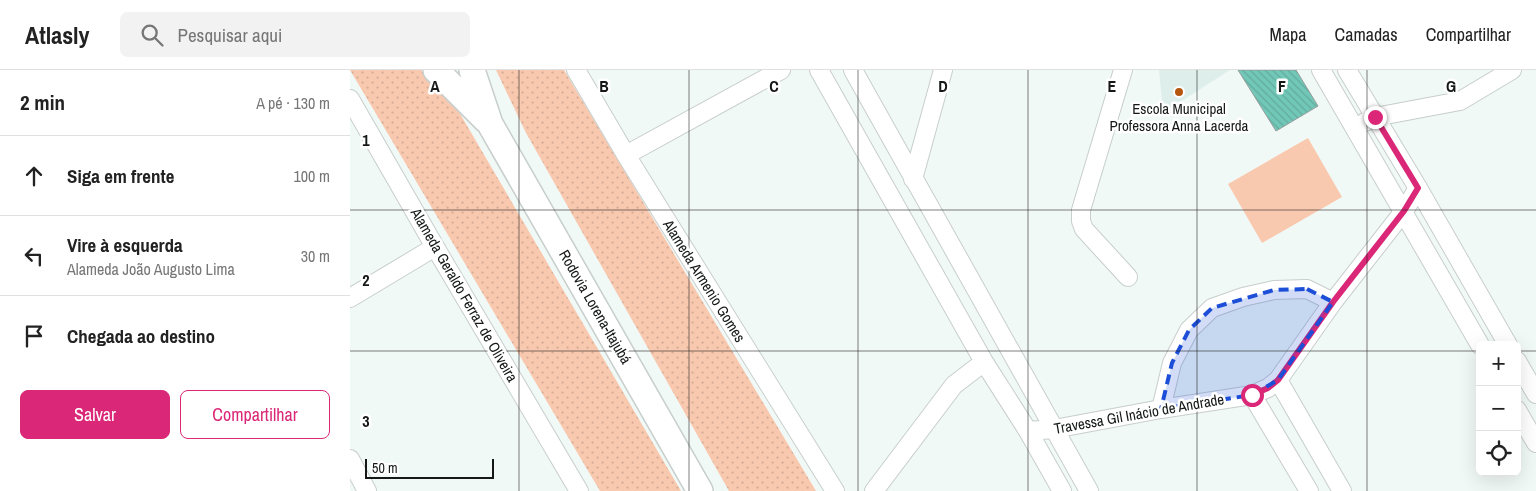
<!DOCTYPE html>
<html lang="pt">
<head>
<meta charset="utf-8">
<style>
	:root { --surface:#fff; --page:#f2f2f2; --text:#222; --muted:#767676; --line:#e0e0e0; --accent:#db2777 }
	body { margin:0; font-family:"Archivo Narrow",sans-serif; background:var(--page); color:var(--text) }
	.controls { position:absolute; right:15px; bottom:15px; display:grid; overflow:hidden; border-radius:8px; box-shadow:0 5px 20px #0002 }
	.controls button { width:45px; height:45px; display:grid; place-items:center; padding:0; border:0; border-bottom:1px solid var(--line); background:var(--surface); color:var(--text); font:25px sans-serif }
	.scale { position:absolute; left:15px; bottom:12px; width:129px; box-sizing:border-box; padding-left:5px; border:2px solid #151817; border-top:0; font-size:14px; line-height:18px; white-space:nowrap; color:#151817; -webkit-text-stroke:4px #fff; paint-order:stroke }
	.stop { position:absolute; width:15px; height:15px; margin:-11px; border:4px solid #db2777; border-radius:50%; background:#fff }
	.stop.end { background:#db2777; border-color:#fff; box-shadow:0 1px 5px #0008 }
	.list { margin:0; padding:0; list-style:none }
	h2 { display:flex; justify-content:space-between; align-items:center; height:65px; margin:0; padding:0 20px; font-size:21px }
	h2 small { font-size:16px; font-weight:400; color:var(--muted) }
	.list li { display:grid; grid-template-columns:32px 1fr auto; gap:15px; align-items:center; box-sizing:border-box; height:80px; padding:0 20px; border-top:1px solid var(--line) }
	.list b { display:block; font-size:19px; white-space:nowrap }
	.list p { margin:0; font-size:16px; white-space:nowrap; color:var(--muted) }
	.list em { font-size:16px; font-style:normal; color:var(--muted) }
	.actions { display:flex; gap:10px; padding:15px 20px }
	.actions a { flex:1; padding:11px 0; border:1px solid var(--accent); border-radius:8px; text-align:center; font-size:18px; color:var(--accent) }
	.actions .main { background:var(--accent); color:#fff }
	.icon { flex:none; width:28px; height:28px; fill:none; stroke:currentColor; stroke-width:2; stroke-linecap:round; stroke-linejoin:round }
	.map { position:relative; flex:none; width:1186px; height:421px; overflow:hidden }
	header { display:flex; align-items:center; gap:30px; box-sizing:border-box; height:70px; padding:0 25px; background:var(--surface); border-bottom:1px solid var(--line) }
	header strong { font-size:24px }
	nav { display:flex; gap:28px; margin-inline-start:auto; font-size:18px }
	.search { width:350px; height:45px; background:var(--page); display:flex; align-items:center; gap:12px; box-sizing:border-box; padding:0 18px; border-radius:8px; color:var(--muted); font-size:19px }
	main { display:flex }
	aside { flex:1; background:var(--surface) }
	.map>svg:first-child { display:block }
</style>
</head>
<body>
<header>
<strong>Atlasly</strong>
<div class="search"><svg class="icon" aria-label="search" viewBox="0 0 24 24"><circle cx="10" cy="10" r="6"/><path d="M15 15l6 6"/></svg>Pesquisar aqui</div>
<nav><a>Mapa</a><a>Camadas</a><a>Compartilhar</a></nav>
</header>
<main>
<aside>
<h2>2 min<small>A pé · 130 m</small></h2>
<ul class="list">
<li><svg class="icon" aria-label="ahead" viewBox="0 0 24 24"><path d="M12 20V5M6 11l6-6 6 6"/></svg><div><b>Siga em frente</b></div><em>100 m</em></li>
<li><svg class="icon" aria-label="left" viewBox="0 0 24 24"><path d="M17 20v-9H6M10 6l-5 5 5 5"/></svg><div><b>Vire à esquerda</b><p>Alameda João Augusto Lima</p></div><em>30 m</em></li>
<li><svg class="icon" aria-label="arrive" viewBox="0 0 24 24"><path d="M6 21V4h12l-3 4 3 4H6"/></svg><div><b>Chegada ao destino</b></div></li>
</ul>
<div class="actions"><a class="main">Salvar</a><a>Compartilhar</a></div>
</aside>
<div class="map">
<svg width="1186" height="421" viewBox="0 0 1186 421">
	<defs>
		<pattern id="grass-dots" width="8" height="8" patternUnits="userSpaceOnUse" patternTransform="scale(1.25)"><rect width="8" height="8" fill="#f9c9af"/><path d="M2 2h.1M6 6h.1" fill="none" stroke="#d5ac96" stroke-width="1.8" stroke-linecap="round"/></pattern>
		<pattern id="building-back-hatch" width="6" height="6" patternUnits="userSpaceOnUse" patternTransform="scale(1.25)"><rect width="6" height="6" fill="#72c8b8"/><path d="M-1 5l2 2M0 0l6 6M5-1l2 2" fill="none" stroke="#62ab9d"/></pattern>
	</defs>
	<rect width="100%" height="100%" fill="#f1f9f7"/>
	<path fill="#deefeb" d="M809 0H880L813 43Z"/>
	<path fill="url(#grass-dots)" d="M0 0H71L109 42 331 421H250Z
		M146 0H214L466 421H379L176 63Z"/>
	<path fill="#f9c9af" d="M958 68 992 127 912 173 878 114Z"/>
	<path fill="url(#building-back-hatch)" stroke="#969d9b" d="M888 0H946L968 36 926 61Z"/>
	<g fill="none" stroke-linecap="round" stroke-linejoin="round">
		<defs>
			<path id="minor" d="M226 0 276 85 485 421
				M469 0 634 292 678 361 712 421
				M503 0 739 421
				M773 0 731 140V151L734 159 778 207
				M971 0 1130 275
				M997 0 1068 118 1158 275
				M0 29 85 177 229 421
				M1015 52 1025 47 1110 31 1162 0
				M276 85 431 0
				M563 109 593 0
				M0 228 85 177
				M1167 291 1186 324
				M928 310 992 421
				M902 325 959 421
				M811 339 822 293 839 260 862 238 893 227 924 220 957 219 983 232
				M1167 340 1186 373
				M678 361 704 359 811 339 902 325 918 318 928 310 983 232 1054 141 1068 118
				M0 389 17 421
				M524 421 604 315 634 292"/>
			<path id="highway" d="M86 0 136 50
				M122 0 140 54 350 421"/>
		</defs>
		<use href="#minor" stroke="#c7cecc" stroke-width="20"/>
		<use href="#highway" stroke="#c7cecc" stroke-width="28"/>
		<use href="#minor" stroke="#fff" stroke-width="18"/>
		<use href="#highway" stroke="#fff" stroke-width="25"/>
	</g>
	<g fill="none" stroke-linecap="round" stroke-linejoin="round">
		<path stroke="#db2777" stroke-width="6" d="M902 325 918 318 928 310 983 232 1054 141 1068 118 1025 47"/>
	</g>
	<path fill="#1d4ed8" fill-opacity="0.2" stroke="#1d4ed8" stroke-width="4" stroke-dasharray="10 6" stroke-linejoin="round" d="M957 219 983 232 928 310 902 325 811 339 822 293 839 260 862 238 924 220Z"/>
	<path fill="none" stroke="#151817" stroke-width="1" stroke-opacity="0.55" d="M169 0V421M339 0V421M508 0V421M678 0V421M847 0V421M1017 0V421M0 140H1186M0 281H1130M1167 281H1186"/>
	<circle fill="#b5560e" stroke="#fff" stroke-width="2" cx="829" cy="22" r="5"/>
	<g text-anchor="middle" stroke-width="5" stroke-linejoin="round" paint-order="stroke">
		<g font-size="15" fill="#151817" stroke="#fff">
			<text x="829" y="44">Escola Municipal<tspan x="829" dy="17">Professora Anna Lacerda</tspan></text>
		</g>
		<g font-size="15" fill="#151817" stroke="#fff">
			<text transform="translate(354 211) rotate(58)" y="5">Alameda Armenio Gomes</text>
			<text transform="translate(114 225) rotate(60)" y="5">Alameda Geraldo Ferraz de Oliveira</text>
			<text transform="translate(245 237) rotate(60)" y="5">Rodovia Lorena-Itajubá</text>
			<text transform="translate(789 344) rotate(-10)" y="5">Travessa Gil Inácio de Andrade</text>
		</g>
	</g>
	<g font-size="16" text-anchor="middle" font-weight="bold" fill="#151817" stroke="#fff" stroke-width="5" stroke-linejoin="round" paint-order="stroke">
		<text x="85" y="22">A</text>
		<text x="254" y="22">B</text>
		<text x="424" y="22">C</text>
		<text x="593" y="22">D</text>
		<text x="762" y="22">E</text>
		<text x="932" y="22">F</text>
		<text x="1101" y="22">G</text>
		<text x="16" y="76">1</text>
		<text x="16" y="216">2</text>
		<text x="16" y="357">3</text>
	</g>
</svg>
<div class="controls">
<button>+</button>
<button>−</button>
<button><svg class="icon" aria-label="locate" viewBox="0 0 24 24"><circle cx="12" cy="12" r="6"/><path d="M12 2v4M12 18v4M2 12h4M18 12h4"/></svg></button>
</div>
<div class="scale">50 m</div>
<div class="stop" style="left:902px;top:325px"></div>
<div class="stop end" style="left:1025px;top:47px"></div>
</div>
</main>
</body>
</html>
